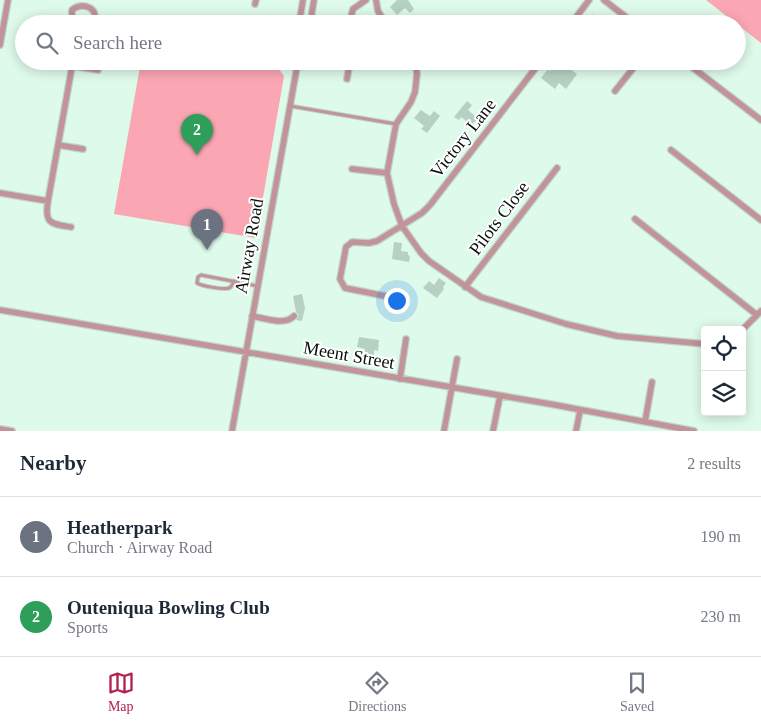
<!DOCTYPE html>
<html lang="en">
<head>
<meta charset="utf-8">
<style>
	:root { --surface:#fff; --page:#f2f2f3; --text:#1f2937; --muted:#747a83; --line:#e0e1e3; --accent:#b3224d }
	body { margin:0; font-family:Georgia,serif; background:var(--page); color:var(--text) }
	.controls { position:absolute; right:15px; bottom:15px; display:grid; overflow:hidden; border-radius:5px; box-shadow:0 2px 12px #0003 }
	.controls button { width:45px; height:45px; display:grid; place-items:center; padding:0; border:0; border-bottom:1px solid var(--line); background:var(--surface); color:var(--text); font:25px sans-serif }
	.you { position:absolute; left:396px; top:300px; width:18px; height:18px; margin:-12px; border:4px solid #fff; border-radius:50%; background:#1a73e8; box-shadow:0 0 0 8px #1a73e833 }
	.badge { display:grid; place-items:center; width:32px; height:32px; border-radius:50%; background:var(--accent); color:#fff; font-size:16px; font-weight:700 }
	.pin { position:absolute; translate:-50% -41px; filter:drop-shadow(0 1px 2px #0008) }
	.pin::after { content:''; position:absolute; top:26px; width:18px; height:15px; background:inherit; clip-path:polygon(0 0,100% 0,50% 100%) }
	.list { margin:0; padding:0; list-style:none }
	h2 { display:flex; justify-content:space-between; align-items:center; height:65px; margin:0; padding:0 20px; font-size:21px }
	h2 small { font-size:16px; font-weight:400; color:var(--muted) }
	.list li { display:grid; grid-template-columns:32px 1fr auto; gap:15px; align-items:center; box-sizing:border-box; height:80px; padding:0 20px; border-top:1px solid var(--line) }
	.list b { display:block; font-size:19px; white-space:nowrap }
	.list p { margin:0; font-size:16px; white-space:nowrap; color:var(--muted) }
	.list em { font-size:16px; font-style:normal; color:var(--muted) }
	.icon { flex:none; width:28px; height:28px; fill:none; stroke:currentColor; stroke-width:2; stroke-linecap:round; stroke-linejoin:round }
	.map { position:relative; flex:none; width:761px; height:431px; overflow:hidden }
	.search { position:absolute; background:var(--surface); box-shadow:0 2px 12px #0003; left:15px; right:15px; top:15px; height:55px; display:flex; align-items:center; gap:12px; box-sizing:border-box; padding:0 18px; border-radius:28px; color:var(--muted); font-size:19px }
	.sheet { height:225px; background:var(--surface) }
	nav { display:flex; justify-content:space-around; align-items:center; box-sizing:border-box; height:70px; border-top:1px solid var(--line); background:var(--surface); font-size:14px; color:var(--muted) }
	nav a { display:grid; justify-items:center; gap:2px }
	nav .on { color:var(--accent) }
	.map>svg:first-child { display:block }
</style>
</head>
<body>
<div class="map">
<svg width="761" height="431" viewBox="0 0 761 431">
	<rect width="100%" height="100%" fill="#defaeb"/>
	<path fill="#faa7b3" d="M706 0H761V43Z
		M141 61H273L284 76 256 238 114 214Z"/>
	<path fill="#b6d1c2" d="M397 0H408L414 9 410 13 405 8 397 15 390 7Z
		M592 14 605 24H584Z
		M557 61H560L577 74 566 89 559 83 555 89 541 78 548 69 550 71Z
		M467 101 472 105 468 110 478 119 471 125 461 117 459 120 454 117Z
		M421 110 430 116 434 111 440 116 427 133 421 129 424 126 414 118Z
		M394 242 402 243 401 251 408 252V255L410 256 409 262 392 259Z
		M439 278 446 283 443 287 444 289 437 298 423 288 429 281 434 285Z
		M302 294 305 308 302 321 296 320 299 315 296 312 293 296Z
		M359 337 379 340 378 351 374 350V355L365 353V349L357 347Z"/>
	<g fill="none" stroke-linecap="round" stroke-linejoin="round">
		<defs>
			<path id="service" d="M290 106 396 124
				M234 281C233 283 232 287 229 288 224 290 201 286 197 283L198 277 201 275 257 286"/>
			<path id="minor" d="M376 0 378 11 386 24
				M604 0 635 24
				M255 4 256 0
				M95 18 132 24
				M75 24 72 18V10C83 0 103 10 91 24
				M299 24 303 0
				M310 24 314 0
				M349 24 353 9 366 0
				M571 24 589 0
				M0 45 8 0
				M288 61 297 67 303 66 309 61
				M415 61 417 74 415 92 411 102 396 124 387 173 394 204 402 226 421 253 429 261 481 297 566 324 617 336 705 344
				M684 61 761 120
				M73 66 98 70
				M347 79 350 61
				M615 91 639 61
				M58 145 83 149
				M671 150 761 220
				M352 169 387 173
				M0 193 48 201 73 61
				M48 201C44 224 51 224 71 227
				M635 219 757 315
				M465 287 557 168
				M402 295 390 297 345 288 340 279 346 247 352 242 369 243 377 241 422 213 430 205 541 61
				M0 310 550 404 694 431
				M252 316C264 318 285 326 294 316
				M742 330 761 311
				M400 379 406 339
				M645 422 652 382
				M0 429 12 431
				M232 431 297 67
				M444 431 457 359
				M493 431 500 396
				M576 431 580 411"/>
		</defs>
		<use href="#service" stroke="#bcd5c7" stroke-width="5"/>
		<use href="#minor" stroke="#bcd5c7" stroke-width="8"/>
		<use href="#service" stroke="#c29399" stroke-width="3"/>
		<use href="#minor" stroke="#c29399" stroke-width="5.5"/>
	</g>
	<g text-anchor="middle" stroke-width="4" stroke-linejoin="round" paint-order="stroke">
		<g font-size="18" fill="#07110c" stroke="#fff">
			<text transform="translate(463 138) rotate(-52)" y="6">Victory Lane</text>
			<text transform="translate(499 218) rotate(-53)" y="6">Pilots Close</text>
			<text transform="translate(249 246) rotate(-80)" y="6">Airway Road</text>
			<text transform="translate(349 355) rotate(10)" y="6">Meent Street</text>
		</g>
	</g>
</svg>
<div class="controls">
<button><svg class="icon" aria-label="locate" viewBox="0 0 24 24"><circle cx="12" cy="12" r="6"/><path d="M12 2v4M12 18v4M2 12h4M18 12h4"/></svg></button>
<button><svg class="icon" aria-label="layers" viewBox="0 0 24 24"><path d="M12 4l9 5-9 5-9-5zM3 14l9 5 9-5"/></svg></button>
</div>
<div class="you"></div>
<div class="pin badge" style="left:207px;top:250px;background:#6b7280">1</div>
<div class="pin badge" style="left:197px;top:155px;background:#2e9e5b">2</div>
<div class="search"><svg class="icon" aria-label="search" viewBox="0 0 24 24"><circle cx="10" cy="10" r="6"/><path d="M15 15l6 6"/></svg>Search here</div>
</div>
<section class="sheet">
<h2>Nearby<small>2 results</small></h2>
<ul class="list">
<li><span class="badge" style="background:#6b7280">1</span><div><b>Heatherpark</b><p>Church · Airway Road</p></div><em>190 m</em></li>
<li><span class="badge" style="background:#2e9e5b">2</span><div><b>Outeniqua Bowling Club</b><p>Sports</p></div><em>230 m</em></li>
</ul>
</section>
<nav>
<a class="on"><svg class="icon" aria-label="map" viewBox="0 0 24 24"><path d="M3 6l6-2 6 2 6-2v14l-6 2-6-2-6 2zM9 4v14M15 6v14"/></svg>Map</a>
<a><svg class="icon" aria-label="directions" viewBox="0 0 24 24"><path d="M12 3l9 9-9 9-9-9zM9 14v-3h6M13 9l2 2-2 2"/></svg>Directions</a>
<a><svg class="icon" aria-label="saved" viewBox="0 0 24 24"><path d="M7 4h10v16l-5-4-5 4z"/></svg>Saved</a>
</nav>
</body>
</html>
